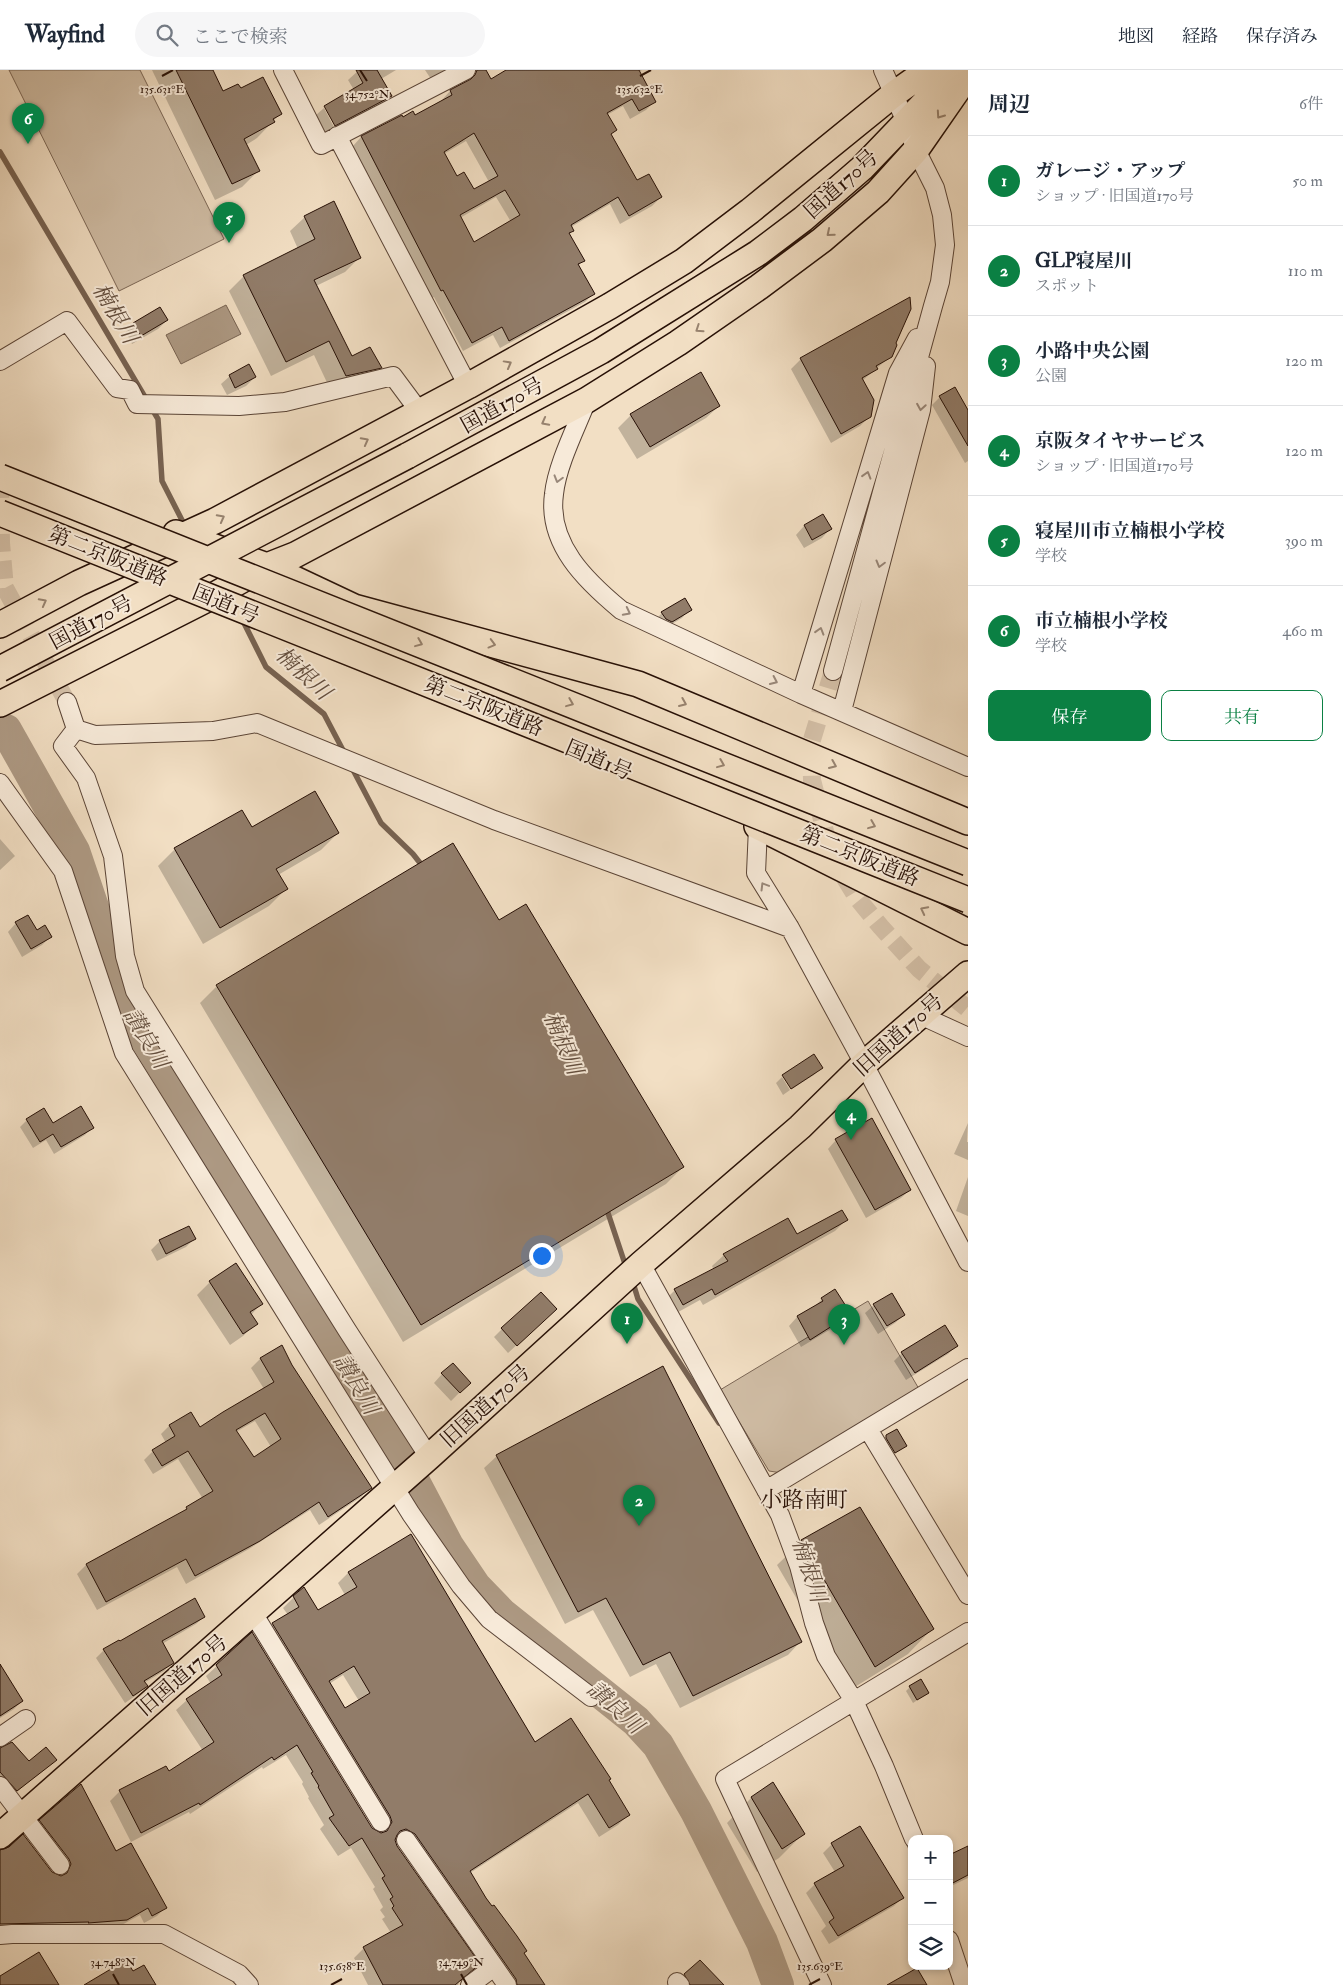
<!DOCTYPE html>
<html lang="ja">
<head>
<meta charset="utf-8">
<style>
	:root { --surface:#fff; --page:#f6f6f7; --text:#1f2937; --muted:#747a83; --line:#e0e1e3; --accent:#0b8043 }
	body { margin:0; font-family:"IM FELL Double Pica","Noto Serif JP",serif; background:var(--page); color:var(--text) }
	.controls { position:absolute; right:15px; bottom:15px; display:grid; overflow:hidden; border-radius:10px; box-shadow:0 2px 8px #0003 }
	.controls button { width:45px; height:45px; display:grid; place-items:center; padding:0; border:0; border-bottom:1px solid var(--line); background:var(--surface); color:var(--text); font:25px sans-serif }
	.you { position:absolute; left:541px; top:1185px; width:18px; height:18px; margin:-12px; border:4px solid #fff; border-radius:50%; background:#1a73e8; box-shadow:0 0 0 8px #1a73e833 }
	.badge { display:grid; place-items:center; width:32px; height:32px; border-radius:50%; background:var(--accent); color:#fff; font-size:16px; font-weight:700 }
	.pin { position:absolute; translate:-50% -41px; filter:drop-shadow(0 1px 2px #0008) }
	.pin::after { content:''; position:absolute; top:26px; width:18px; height:15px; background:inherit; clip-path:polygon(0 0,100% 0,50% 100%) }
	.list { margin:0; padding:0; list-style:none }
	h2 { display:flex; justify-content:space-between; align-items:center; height:65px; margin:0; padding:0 20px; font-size:21px }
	h2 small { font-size:16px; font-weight:400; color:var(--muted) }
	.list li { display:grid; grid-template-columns:32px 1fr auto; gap:15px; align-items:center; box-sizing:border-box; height:90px; padding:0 20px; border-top:1px solid var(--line) }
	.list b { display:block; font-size:19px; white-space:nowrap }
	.list p { margin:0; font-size:16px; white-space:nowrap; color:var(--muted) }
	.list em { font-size:16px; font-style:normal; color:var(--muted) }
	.actions { display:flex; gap:10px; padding:15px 20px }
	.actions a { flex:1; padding:11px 0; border:1px solid var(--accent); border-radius:10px; text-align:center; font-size:18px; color:var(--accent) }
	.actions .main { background:var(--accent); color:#fff }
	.icon { flex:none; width:28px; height:28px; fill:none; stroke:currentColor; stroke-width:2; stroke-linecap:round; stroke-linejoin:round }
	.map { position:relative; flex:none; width:968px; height:1915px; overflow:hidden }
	header { display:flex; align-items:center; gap:30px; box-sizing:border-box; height:70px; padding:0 25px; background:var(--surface); border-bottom:1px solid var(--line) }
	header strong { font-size:24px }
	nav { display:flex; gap:28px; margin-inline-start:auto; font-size:18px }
	.search { width:350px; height:45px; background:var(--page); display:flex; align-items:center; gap:12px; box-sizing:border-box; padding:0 18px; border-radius:28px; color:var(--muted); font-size:19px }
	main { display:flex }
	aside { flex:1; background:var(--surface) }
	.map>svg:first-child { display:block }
</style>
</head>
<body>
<header>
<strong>Wayfind</strong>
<div class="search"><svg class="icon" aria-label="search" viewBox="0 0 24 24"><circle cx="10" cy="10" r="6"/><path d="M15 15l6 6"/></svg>ここで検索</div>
<nav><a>地図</a><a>経路</a><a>保存済み</a></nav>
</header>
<main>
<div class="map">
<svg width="968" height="1915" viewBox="0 0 968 1915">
	<rect width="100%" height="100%" fill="#f2dfc4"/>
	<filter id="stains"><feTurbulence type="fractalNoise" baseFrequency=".004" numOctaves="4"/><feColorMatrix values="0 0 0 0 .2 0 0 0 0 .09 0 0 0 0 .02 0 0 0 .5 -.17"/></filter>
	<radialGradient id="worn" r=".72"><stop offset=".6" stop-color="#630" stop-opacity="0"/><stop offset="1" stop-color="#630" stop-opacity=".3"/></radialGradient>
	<path fill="#cfbca4" stroke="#7b6655" d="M9 0H140L224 169 119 221Z
		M868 1231 919 1319 782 1403 769 1401 720 1320Z"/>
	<path fill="#ad9983" stroke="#776251" d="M226 235 241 264 181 294 166 265Z"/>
	<path fill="#0003" fill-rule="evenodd" d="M152 0H211L222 23 240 20 280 44 257 68 246 75 258 101 242 117 215 130Z
		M359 0H396L381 9 390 26 382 35 338 57 326 37H324L354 20 348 10Z
		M425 0H450L431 9Z
		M507 0H642L639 2 655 31 646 40 630 49 623 36 607 45 615 60 610 65 637 112 661 127 652 136 620 154 610 134 571 157 572 161 569 165 583 191 578 196 593 224 585 232 500 278 493 265 463 281 434 227 432 228 353 76 361 67 402 47 403 48 415 47 443 32 442 30 450 21 486 1 491 10ZM466 71 489 112 473 121 456 108 444 84ZM496 127 511 152 474 173 460 148Z
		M324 38 335 59 326 63 316 45Z
		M305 147 360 187 345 202 316 216 352 288 380 298 365 312 331 321 314 285 271 306 229 221 244 206 298 179 290 161Z
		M167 250 158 259 132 274 126 262 134 254Z
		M894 273 891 286 862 311 870 346 860 356 831 373 791 299 801 289Z
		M230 306 255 307 246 316 227 325 221 314Z
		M954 319 968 342V391L965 393 932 335 940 327Z
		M719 336 706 348 637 389 618 358 631 345Z
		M822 446 830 459 822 468 804 478 796 465 804 456Z
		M690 539 682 548 662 560 654 551 662 543Z
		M252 758 338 763 321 780 278 805 286 819 269 836 203 874 158 796 175 779Z
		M0 769 15 786 0 800Z
		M16 853 51 866 42 875 22 887 8 862Z
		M217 916 683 1097 666 1114 403 1272 200 933Z
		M821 998 814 1005 792 1019 784 1006Z
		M782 1007 790 1020 783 1025 776 1013Z
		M27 1050 53 1054 92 1057 85 1065 54 1084 46 1070 33 1078 20 1057Z
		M968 1053 967 1072H968V1090L954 1084Z
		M836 1070 910 1120 901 1128 866 1148 828 1079Z
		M968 1107V1146L956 1141Z
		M846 1150 835 1161 703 1235 700 1230 671 1246 663 1232 675 1220 714 1200 712 1196 724 1185 796 1166Z
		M188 1157 194 1169 186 1177 157 1191 151 1180 160 1171Z
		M236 1195 261 1234 251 1245 256 1253 243 1266 230 1275 197 1225 210 1212Z
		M822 1229 850 1244 841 1253 801 1277 789 1256 797 1247 813 1238Z
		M874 1235 904 1245 895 1253 878 1264 865 1243Z
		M547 1247 508 1283 494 1267 502 1259Z
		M956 1276 948 1284 906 1310 894 1291 902 1283Z
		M281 1277 290 1295 370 1418 361 1427 319 1455 310 1440 249 1479 186 1514 177 1497 97 1540 77 1504 86 1495 181 1444 187 1438 203 1429 178 1389 153 1404 144 1390 153 1381 166 1373 161 1364 169 1356 200 1359 264 1319 251 1298 260 1289ZM255 1351 271 1377 253 1388 236 1362Z
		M442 1304 461 1321 451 1331 434 1313Z
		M887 1366 906 1376 891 1386 883 1370Z
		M497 1386 800 1572 788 1585 680 1638 656 1594 630 1607 593 1540 565 1554 484 1398Z
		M411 1465 535 1674 607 1711 628 1745 618 1755 599 1767 578 1733 470 1803 544 1915H503L399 1770H395L396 1777 478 1894 459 1912 458 1915H368L354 1888 364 1878 391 1863 382 1849 385 1847 380 1840 383 1837 373 1819 375 1817 351 1778 338 1786 320 1759 324 1755 308 1728 309 1727 302 1714 303 1712 286 1685 263 1699 262 1697 190 1744 189 1742 131 1772 110 1731 120 1721 169 1703 203 1681 176 1640 187 1630 211 1614 206 1606 252 1564 371 1758 382 1765 380 1757 262 1564 272 1554 288 1545 283 1538 294 1527 317 1542 345 1525 338 1513 348 1503ZM343 1605 359 1631 345 1639 329 1614Z
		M802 1471 932 1559 908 1584 850 1620 777 1495Z
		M204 1547 196 1554 162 1574 172 1593 164 1601 144 1613 146 1616 138 1624 125 1633 96 1588 104 1580Z
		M0 1597 22 1631 14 1639 0 1648Z
		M910 1617 928 1623 913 1633 906 1621Z
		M0 1679 28 1693 47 1697 9 1728 0 1718Z
		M773 1714 803 1764 779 1788 757 1802 727 1753 751 1728Z
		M40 1751 116 1783 165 1838 157 1846 144 1853 140 1845 118 1857 0 1861V1785L62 1807 63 1802 32 1759Z
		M860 1758 902 1828 894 1836 829 1874 821 1861 826 1856 806 1823 815 1814 835 1802 823 1783 832 1774Z
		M968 1777V1808L949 1817V1779L952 1785Z"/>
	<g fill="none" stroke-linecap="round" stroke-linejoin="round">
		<path stroke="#776251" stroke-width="5.5" d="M0 82 158 349 162 411 186 458
			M242 549 266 597 324 644 345 684
			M351 696 381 753 413 784 424 798
			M606 1137 625 1194
			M634 1216 638 1229 719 1353
			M908 1770 912 1782"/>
		<path stroke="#ad9983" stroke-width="32" d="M6 660 74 781 95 843 114 910 130 943 399 1383 448 1476 475 1516 502 1544 636 1651 658 1675 696 1741 762 1872 778 1915"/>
	</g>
	<path fill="#917c69" stroke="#271006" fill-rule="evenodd" d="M176 0H213L223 21 238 14 241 18 263 7 282 44 273 49 275 52 244 69 260 101 232 114Z
		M356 0H377L392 26 335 56 324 36 363 13Z
		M477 0H486L491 9 506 0H639L656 32 639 41 632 29 607 43 617 60 611 64 637 110 649 104 662 127 629 146 618 127 571 155 574 161 569 163 585 191 578 194 595 224 509 271 502 257 472 273 443 220 441 221 361 66 402 45 403 47 413 41 415 45 452 25 450 20 471 9 475 5ZM474 63 498 106 474 119 464 102 457 106 444 82ZM505 120 520 145 474 172 460 145Z
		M334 131 361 188 314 210 352 286 370 277 382 298 346 306 329 271 286 292 243 205 315 169 304 146Z
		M910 227 911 239 896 273 897 275 892 287 876 296 878 299 862 308 874 330 871 347 841 364 800 288Z
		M160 237 168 250 141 266 133 253Z
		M249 294 256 307 235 318 229 305Z
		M701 302 720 336 650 377 630 344Z
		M955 317 968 340V376L939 326Z
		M823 444 832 459 812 470 804 455Z
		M685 528 692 540 672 552 666 549 661 542Z
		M315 721 339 763 276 799 288 819 220 858 174 778 242 740 252 757Z
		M453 773 499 850 526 834 684 1097 421 1255 216 915Z
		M28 845 37 860 45 855 52 867 31 879 15 852Z
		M814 984 823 998 791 1019 782 1005Z
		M81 1036 94 1058 61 1077 53 1064 40 1072 26 1049 44 1038 53 1053Z
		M872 1048 911 1120 875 1140 835 1069Z
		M842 1140 848 1150 715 1225 712 1219 683 1235 674 1219 728 1191 723 1184 788 1148 797 1164Z
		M189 1156 196 1169 166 1184 159 1170Z
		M236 1193 263 1234 250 1242 258 1254 243 1264 209 1211Z
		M835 1219 851 1244 810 1270 797 1246 823 1231 821 1228Z
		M541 1222 557 1239 517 1276 501 1258Z
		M892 1223 905 1245 887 1256 873 1234Z
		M945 1255 958 1276 915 1303 901 1282Z
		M282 1275 292 1295 372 1418 328 1447 319 1432 260 1471 195 1506 186 1489 106 1532 86 1494 187 1439 186 1437 213 1421 188 1381 162 1396 152 1380 175 1366 169 1355 191 1342 200 1357 223 1342 274 1312 260 1288ZM265 1343 281 1369 254 1387 236 1360Z
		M453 1293 471 1313 460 1323 441 1303Z
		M663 1296 802 1572 693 1626 670 1582 643 1595 606 1528 578 1542 496 1385Z
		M897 1359 907 1376 895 1383 886 1368V1365Z
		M860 1437 934 1559 875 1597 801 1470Z
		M411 1464 535 1672 571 1648 611 1709 609 1710 630 1745 609 1758 588 1724 470 1801 486 1828 492 1836 494 1835 517 1866 527 1881 524 1883 545 1915H517L516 1909 415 1764 406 1759 400 1761 397 1765 395 1770 397 1776 480 1894 455 1915H383L363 1877 403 1855 392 1838 394 1836 390 1829 393 1827 382 1808 385 1806 362 1768 349 1776 329 1748 334 1745 318 1717 319 1716 311 1703 313 1702 297 1675 274 1690 272 1687 200 1735 199 1733 141 1763 119 1720 166 1696 169 1701 214 1672 186 1629 222 1605 216 1595 252 1562 372 1758 381 1763 387 1761 392 1752 390 1746 272 1553 299 1537 293 1526 304 1517 318 1540 357 1517 348 1502ZM354 1596 370 1623 345 1638 329 1611Z
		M195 1528 205 1547 162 1571 174 1593 144 1611 148 1616 133 1626 103 1579 119 1570 120 1571Z
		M0 1594 23 1631 0 1646Z
		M921 1609 929 1623 917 1630 909 1616Z
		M12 1672 29 1691 46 1677 57 1690 17 1721 0 1702V1678Z
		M773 1712 805 1764 782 1779 751 1727Z
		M81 1714 116 1781 131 1773 167 1838 152 1846 148 1838 127 1850 88 1853 89 1852 0 1854V1780L9 1777 23 1764 52 1802 61 1806 67 1803 71 1794 69 1789 39 1750Z
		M860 1756 904 1828 838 1866 829 1852 834 1848 814 1813 844 1796 831 1773Z
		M968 1776V1805L949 1815V1785Z
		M39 1882 59 1915H0V1906Z
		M126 1890 133 1901 144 1895 156 1915H84Z
		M700 1890 724 1915H690L684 1904Z
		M917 1898 927 1915H887Z"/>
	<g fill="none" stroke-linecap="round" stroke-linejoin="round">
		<path stroke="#d4c0a8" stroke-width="18" stroke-dasharray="18 9" stroke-linecap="butt" d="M0 410 1 473 5 518 67 632
			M833 601 811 673 812 710 831 785 857 828 881 857 919 899 968 939"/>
		<defs>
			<path id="minor" d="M283 0 321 75 466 0
				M337 66 468 316
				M0 291 67 251 117 318 130 320 137 334 239 336 285 332 393 306 419 341
				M587 330C576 358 557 395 554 424 547 474 586 511 621 540L801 624 968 697
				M833 601 933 236 940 212 945 175 942 145 935 118 916 80 906 52 883 0
				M801 624 898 303 917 268
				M67 632 76 659 95 665 213 661 257 653 494 750 790 858
				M842 641 921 340 926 296
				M76 659 63 676 86 708 113 786 125 886 135 921 347 1260 429 1387
				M0 713 63 801 124 983 411 1444 461 1516 489 1549 591 1627
				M758 757 756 803 790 858 864 994 968 1192
				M920 945 968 967
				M641 1194 780 1445 799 1496 814 1553 826 1586 854 1631 884 1696 914 1769
				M868 1359 968 1525
				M766 1420 968 1298
				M253 1543 381 1752
				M0 1667 26 1649
				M0 1716 60 1795
				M406 1770 507 1915
				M0 1865 12 1864H164L239 1904 249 1915
				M949 1870 964 1915
				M677 1912 680 1915
				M470 1915 494 1897
				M822 1915 725 1709 968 1562"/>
			<path id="highway" d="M407 386 601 281 758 183 803 149 862 98 956 0
				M176 463 267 496 354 537 638 614 968 752
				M0 555 79 513 215 451 468 316 610 236 684 191 750 141 894 24 928 0
				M0 634 211 527 267 496 295 485 587 330 678 273 759 217 822 170 878 122 916 80 968 5
				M757 756 968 862
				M0 1766 429 1387 641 1194 800 1057 864 994 968 904"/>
		</defs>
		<use href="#minor" stroke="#5a4436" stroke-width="20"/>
		<use href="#highway" stroke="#271006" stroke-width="28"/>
		<use href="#minor" stroke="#f7ead9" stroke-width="18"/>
		<use href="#highway" stroke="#f2dfc4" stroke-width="25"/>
		<defs>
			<path id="highway-bridge" d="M0 407 968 793
				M0 443 968 830
				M0 599 407 386"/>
		</defs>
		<use href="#highway-bridge" stroke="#271006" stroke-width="28" stroke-linecap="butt"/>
		<use href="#highway-bridge" stroke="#f2dfc4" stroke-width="25"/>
	</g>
	<defs><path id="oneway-chevron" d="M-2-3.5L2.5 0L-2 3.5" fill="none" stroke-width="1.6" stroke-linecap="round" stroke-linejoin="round" transform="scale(1.25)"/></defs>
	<g stroke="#97826e">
		<use href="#oneway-chevron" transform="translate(940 45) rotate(125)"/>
		<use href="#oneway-chevron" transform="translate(830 163) rotate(140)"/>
		<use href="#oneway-chevron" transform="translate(699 259) rotate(146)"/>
		<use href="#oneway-chevron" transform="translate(508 294) rotate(-29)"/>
		<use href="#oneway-chevron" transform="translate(545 352) rotate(152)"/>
		<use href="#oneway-chevron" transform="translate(365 371) rotate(-28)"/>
		<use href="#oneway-chevron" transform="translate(221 448) rotate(-28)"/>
		<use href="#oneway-chevron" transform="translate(43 532) rotate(-28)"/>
		<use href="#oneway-chevron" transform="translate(419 573) rotate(22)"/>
		<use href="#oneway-chevron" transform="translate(492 574) rotate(15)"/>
		<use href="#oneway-chevron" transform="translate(570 633) rotate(22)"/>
		<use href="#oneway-chevron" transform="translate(683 633) rotate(23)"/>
		<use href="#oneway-chevron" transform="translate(721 694) rotate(22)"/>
		<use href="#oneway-chevron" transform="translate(833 695) rotate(23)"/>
		<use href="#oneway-chevron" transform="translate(872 755) rotate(22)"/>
		<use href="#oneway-chevron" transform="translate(924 840) rotate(-153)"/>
	</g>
	<g stroke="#99887a">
		<use href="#oneway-chevron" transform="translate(921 337) rotate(99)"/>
		<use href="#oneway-chevron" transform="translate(867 405) rotate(-73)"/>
		<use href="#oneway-chevron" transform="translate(558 409) rotate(106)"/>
		<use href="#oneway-chevron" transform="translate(880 494) rotate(105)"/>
		<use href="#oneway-chevron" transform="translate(627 542) rotate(27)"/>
		<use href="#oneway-chevron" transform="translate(820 561) rotate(-73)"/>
		<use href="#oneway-chevron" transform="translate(774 611) rotate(25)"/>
		<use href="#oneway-chevron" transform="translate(764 816) rotate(-121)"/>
	</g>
	<path fill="none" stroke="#271006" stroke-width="2" d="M360 0 367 11M162 6 173 0M640 6 651 0M113 1904 119 1915M461 1904 467 1915M331 1915 342 1909M809 1915 820 1909"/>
	<g text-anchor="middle" stroke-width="4" stroke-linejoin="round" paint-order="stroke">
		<g font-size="21" fill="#271006" stroke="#f7ead9">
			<text transform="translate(841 114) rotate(-42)" y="7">国道170号</text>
			<text transform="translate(502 335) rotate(-29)" y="7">国道170号</text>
			<text transform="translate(108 486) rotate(22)" y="7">第二京阪道路</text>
			<text transform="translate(226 534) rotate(22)" y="7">国道1号</text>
			<text transform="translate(91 552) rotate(-28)" y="7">国道170号</text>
			<text transform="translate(484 636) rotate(22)" y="7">第二京阪道路</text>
			<text transform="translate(599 690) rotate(23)" y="7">国道1号</text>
			<text transform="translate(860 786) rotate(22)" y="7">第二京阪道路</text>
			<text transform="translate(898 965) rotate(-42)" y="7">旧国道170号</text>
			<text transform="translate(485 1336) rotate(-42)" y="7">旧国道170号</text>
			<text transform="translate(182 1605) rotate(-41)" y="7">旧国道170号</text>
		</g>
		<g font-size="22" font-style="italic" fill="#634e3e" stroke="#f7ead9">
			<text transform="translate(116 243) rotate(59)" y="8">楠根川</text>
			<text transform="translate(304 603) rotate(43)" y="8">楠根川</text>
			<text transform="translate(147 968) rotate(59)" y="8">讃良川</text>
			<text transform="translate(564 973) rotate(67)" y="8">楠根川</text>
			<text transform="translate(357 1314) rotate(59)" y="8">讃良川</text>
			<text transform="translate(810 1500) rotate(72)" y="8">楠根川</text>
			<text transform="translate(616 1637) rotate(42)" y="8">讃良川</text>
		</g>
		<g font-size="22" fill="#271006" stroke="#f7ead9">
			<text x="804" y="1437">小路南町</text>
		</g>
	</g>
	<g font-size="12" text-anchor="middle" fill="#271006" stroke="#f7ead9" stroke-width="4" stroke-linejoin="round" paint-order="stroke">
		<text x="640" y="23">135.632°E</text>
		<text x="162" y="23">135.631°E</text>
		<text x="367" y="28">34.752°N</text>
		<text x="113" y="1896">34.748°N</text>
		<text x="461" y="1896">34.749°N</text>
		<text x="342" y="1900">135.638°E</text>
		<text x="820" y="1900">135.639°E</text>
	</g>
	<rect width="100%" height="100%" filter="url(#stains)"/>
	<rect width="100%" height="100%" fill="url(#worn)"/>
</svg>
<div class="controls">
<button>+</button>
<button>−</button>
<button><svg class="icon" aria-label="layers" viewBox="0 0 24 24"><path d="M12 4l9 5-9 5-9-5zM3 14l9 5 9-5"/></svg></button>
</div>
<div class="you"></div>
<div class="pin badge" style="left:627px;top:1274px">1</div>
<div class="pin badge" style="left:639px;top:1456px">2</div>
<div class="pin badge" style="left:844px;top:1275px">3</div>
<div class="pin badge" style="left:851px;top:1070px">4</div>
<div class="pin badge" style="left:229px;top:173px">5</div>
<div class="pin badge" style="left:28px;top:74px">6</div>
</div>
<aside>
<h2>周辺<small>6件</small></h2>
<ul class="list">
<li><span class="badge">1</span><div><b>ガレージ・アップ</b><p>ショップ · 旧国道170号</p></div><em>50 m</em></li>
<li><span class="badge">2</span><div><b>GLP寝屋川</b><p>スポット</p></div><em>110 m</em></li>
<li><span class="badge">3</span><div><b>小路中央公園</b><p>公園</p></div><em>120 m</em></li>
<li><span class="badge">4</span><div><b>京阪タイヤサービス</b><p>ショップ · 旧国道170号</p></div><em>120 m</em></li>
<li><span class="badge">5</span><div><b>寝屋川市立楠根小学校</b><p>学校</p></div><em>390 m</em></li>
<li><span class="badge">6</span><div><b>市立楠根小学校</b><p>学校</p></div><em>460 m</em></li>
</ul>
<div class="actions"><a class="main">保存</a><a>共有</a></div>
</aside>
</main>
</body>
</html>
